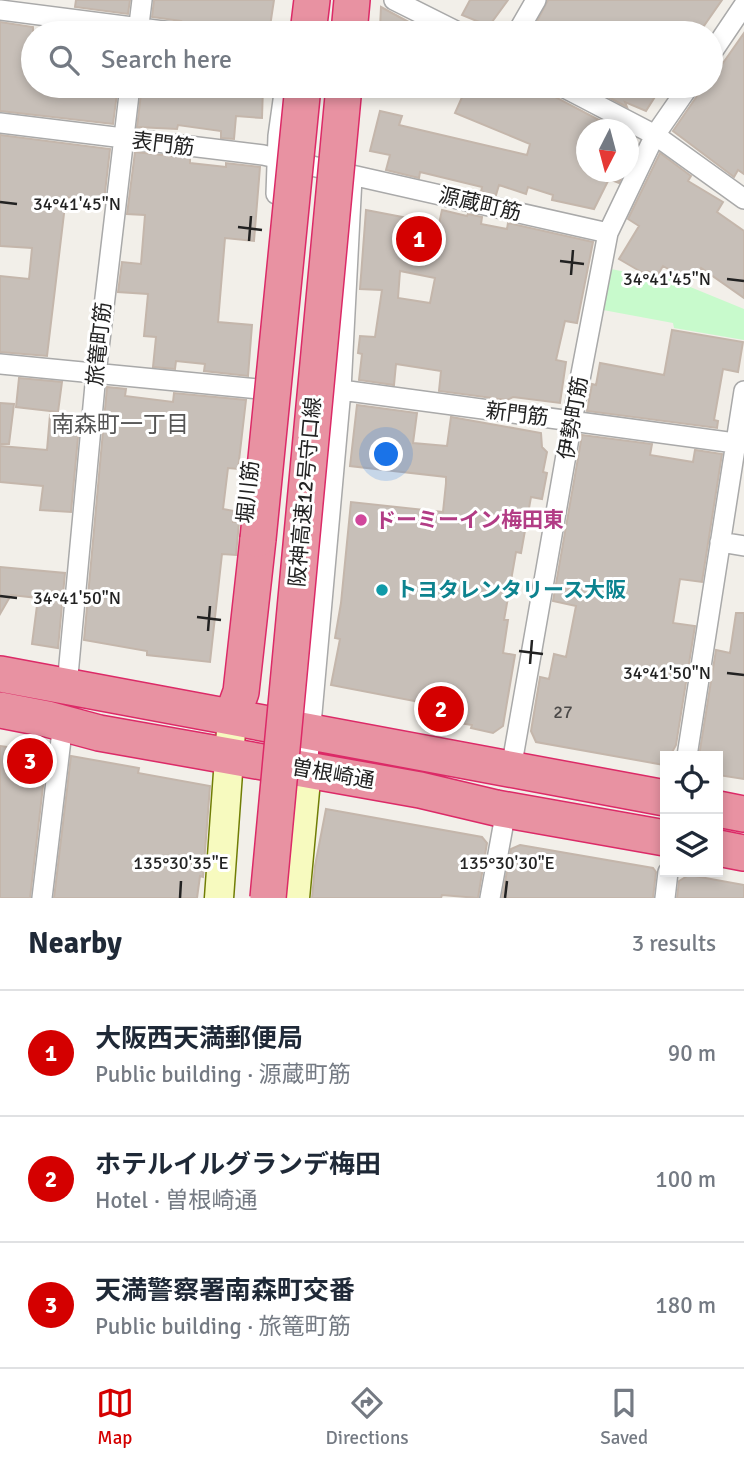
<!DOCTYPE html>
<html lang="en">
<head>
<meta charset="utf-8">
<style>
	:root { --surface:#fff; --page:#f6f6f7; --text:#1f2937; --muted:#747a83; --line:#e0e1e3; --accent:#d40000 }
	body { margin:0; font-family:Signika,"Noto Sans JP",sans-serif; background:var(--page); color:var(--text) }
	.controls { position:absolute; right:21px; bottom:21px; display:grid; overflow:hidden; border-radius:0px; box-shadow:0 4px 10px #0003 }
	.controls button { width:63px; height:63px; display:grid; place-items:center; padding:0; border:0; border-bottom:2px solid var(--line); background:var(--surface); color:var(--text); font:35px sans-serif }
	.compass { position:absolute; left:576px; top:119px; width:63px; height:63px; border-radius:50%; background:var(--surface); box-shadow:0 4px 10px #0003; rotate:186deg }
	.you { position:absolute; left:387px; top:455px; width:24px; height:24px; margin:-18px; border:5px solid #fff; border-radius:50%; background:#1a73e8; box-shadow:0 0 0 10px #1a73e833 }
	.badge { display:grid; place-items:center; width:46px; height:46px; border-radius:50%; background:var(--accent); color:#fff; font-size:23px; font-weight:700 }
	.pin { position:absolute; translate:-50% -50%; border:4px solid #fff; box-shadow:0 2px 7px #0006 }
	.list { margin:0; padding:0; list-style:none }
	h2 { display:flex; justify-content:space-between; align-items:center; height:91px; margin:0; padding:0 28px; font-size:30px }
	h2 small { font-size:23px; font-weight:400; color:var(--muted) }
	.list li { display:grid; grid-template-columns:46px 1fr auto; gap:21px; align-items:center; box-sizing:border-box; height:126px; padding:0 28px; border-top:2px solid var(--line) }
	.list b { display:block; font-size:26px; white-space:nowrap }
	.list p { margin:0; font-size:23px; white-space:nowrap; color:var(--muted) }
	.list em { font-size:23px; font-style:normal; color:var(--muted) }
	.icon { flex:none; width:38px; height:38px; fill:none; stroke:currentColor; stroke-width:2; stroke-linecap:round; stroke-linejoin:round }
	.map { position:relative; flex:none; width:744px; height:898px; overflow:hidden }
	.search { position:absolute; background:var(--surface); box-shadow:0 4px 10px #0003; left:21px; right:21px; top:21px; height:77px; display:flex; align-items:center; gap:18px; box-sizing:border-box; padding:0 24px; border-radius:38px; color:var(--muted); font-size:26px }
	.sheet { height:469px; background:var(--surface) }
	nav { display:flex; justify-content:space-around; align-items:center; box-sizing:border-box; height:98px; border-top:2px solid var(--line); background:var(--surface); font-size:19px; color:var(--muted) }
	nav a { display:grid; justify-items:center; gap:4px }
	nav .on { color:var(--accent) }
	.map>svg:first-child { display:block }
</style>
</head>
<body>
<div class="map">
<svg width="744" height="898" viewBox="0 0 744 898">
	<rect width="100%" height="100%" fill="#f2efe9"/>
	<path fill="#c8facc" d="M611 269 660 279 661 275 744 309V340L674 328 673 323 603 310Z"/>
	<path fill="#c7bfb8" stroke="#c4b6ab" stroke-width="2" fill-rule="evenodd" d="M76 0H130L128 14 75 7Z
		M154 0H274L269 33H223L190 29 181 21 152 17Z
		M470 0H508L489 26 462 15Z
		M548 0H722L699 33H531Z
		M381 7 429 33H394L380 28Z
		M0 22 33 27V86H118L113 124 0 111Z
		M744 33V174L738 170 734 177 673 131 699 93 701 86H711V73L717 65 721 61 723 63Z
		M142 86H263L262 118 236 116 234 139 221 138V131L178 125 177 129 137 127Z
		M467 86H549L550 92 555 97 618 130H586V172H624L619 183 609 179 594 209 552 200 553 195 528 187 526 194 499 185 496 195 481 192 482 187 420 172 419 178 386 170 390 155 370 151 380 111 402 116 399 125 527 155 530 144 455 113Z
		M587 86H674L666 97 658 92 646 111 625 102 627 107Z
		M0 135 110 149 104 201 66 197 47 356 0 352V276L29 279 32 248 0 246Z
		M135 152 190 158V163L226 167V163L260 167 254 241 225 238 218 322 252 325 248 376 204 371 205 364 176 361 175 369 153 367 156 337 144 336 148 294 118 292 122 262 141 264 145 215 127 214Z
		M660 153 691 176 688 181 723 202 717 212 744 231V298L701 268 691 282 663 266 657 276 648 271 643 273 619 259 639 226 628 219Z
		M366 210 439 224 442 210 467 216 468 214 482 217 481 224 507 229 508 223 593 242 577 323 565 321 556 360 566 362 560 403 513 397 507 400 439 391 441 371 396 364 394 385 359 380 362 354 358 353 360 336 375 337 382 290 360 289ZM400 271 435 278 430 303 398 298Z
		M672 330 743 342 738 372 723 369 714 420 718 421 717 428 587 411 592 384 596 385 600 363 664 375Z
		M19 378 62 382 58 412 16 407Z
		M107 387 126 389 125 396 173 402 174 393 246 400 238 469 228 468 223 509 234 511 233 522H239L236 555 222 554 210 662 147 655V651L84 640Z
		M0 403 14 404 9 444H0Z
		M357 405 417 413 413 443 447 446 451 417 541 433 542 447 547 452 543 472 547 473 542 499 531 497 521 553 516 552 504 620H508L503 653 515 655 503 726 493 733 471 728 472 725 427 718 430 704 331 685 340 639 335 638 341 603 351 502 443 512 446 483V477L350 466Z
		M50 415 80 416 71 512 40 510 43 486 0 482V446L47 450Z
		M582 435 652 444 650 455 693 462 695 450 722 454 702 582 680 579 673 623 695 626 676 745 670 756H665L664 765 536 742 531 731 540 677 549 679 554 654 566 657 576 606 553 601Z
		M0 567 65 573 58 648 32 644 38 598 11 595 0 614Z
		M736 613H744V779L718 775V756H699L716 650 730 653Z
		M0 746 47 752 30 898H0Z
		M71 756 139 768 138 773 210 786 203 877 200 876 197 898H54Z
		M326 809 482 837 487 843 478 898 442 895 441 898H312L315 866Z
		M520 845 653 868 656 872 653 898H502L511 849Z
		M689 875 744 885V898H677L679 881Z"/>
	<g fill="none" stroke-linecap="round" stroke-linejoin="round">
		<defs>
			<path id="street" d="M394 0 460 33
				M0 10 179 33
				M138 33 142 0
				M517 33 536 0
				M711 54 744 5
				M561 86 655 135 744 199
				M0 123 263 155 608 233
				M276 194 278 136 285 86
				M0 364 258 389
				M341 390 735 443
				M720 542 744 546
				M67 686 96 374 130 86
				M687 756 744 391
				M307 769 341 390 352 178
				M511 769 572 421 608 233 655 135 689 86
				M42 898 63 723
				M490 898 506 810
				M665 898 668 872"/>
			<path id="secondary" d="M219 898 232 717
				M295 898 307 769"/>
			<path id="highway" d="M308 33 312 0
				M349 33 352 0
				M0 674 665 798
				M0 710 47 719 99 733 420 790 496 808 665 838
				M232 717 241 692 258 539
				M718 809 744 814
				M718 848 744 853"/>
		</defs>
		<use href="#street" stroke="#a9a9a9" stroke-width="22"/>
		<use href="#secondary" stroke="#707d05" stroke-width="31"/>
		<use href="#highway" stroke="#dc2a67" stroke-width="38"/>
		<use href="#street" stroke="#fff" stroke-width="19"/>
		<use href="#secondary" stroke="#f7fabf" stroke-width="28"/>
		<use href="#highway" stroke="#e892a2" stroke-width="35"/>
		<defs>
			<path id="highway-bridge" d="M258 539 303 86
				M268 898 344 86"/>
		</defs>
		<use href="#highway-bridge" stroke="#dc2a67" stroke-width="38" stroke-linecap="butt"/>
		<use href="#highway-bridge" stroke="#e892a2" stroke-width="35"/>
	</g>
	<path fill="none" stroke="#222" stroke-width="2.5" d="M0 202 17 204M238 227 262 230M249 241 251 216M560 261 584 264M571 275 573 250M727 279 744 281M0 596 17 598M197 617 221 620M208 631 210 606M519 651 543 654M530 664 532 640M727 673 744 675M180 898 181 881M505 898 507 881"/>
	<circle fill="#d1479c" stroke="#fff" stroke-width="2.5" cx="361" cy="520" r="7"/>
	<circle fill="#0f9aa8" stroke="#fff" stroke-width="2.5" cx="382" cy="590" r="7"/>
	<g text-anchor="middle" stroke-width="6" stroke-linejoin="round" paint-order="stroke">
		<g font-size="18" fill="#4b4948">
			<text x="563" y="718">27</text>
		</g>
		<g font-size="21" fill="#222" stroke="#fff">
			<text transform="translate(163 144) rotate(7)" y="7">表門筋</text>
			<text transform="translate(480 204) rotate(13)" y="7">源蔵町筋</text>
			<text transform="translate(99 344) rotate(-84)" y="7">旅篭町筋</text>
			<text transform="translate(517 414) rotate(7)" y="7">新門筋</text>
			<text transform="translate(573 418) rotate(-80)" y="7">伊勢町筋</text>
			<text transform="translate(248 492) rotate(-84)" y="7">堀川筋</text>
			<text transform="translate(305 492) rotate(-85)" y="7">阪神高速12号守口線</text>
			<text transform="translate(333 774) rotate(10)" y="7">曽根崎通</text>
		</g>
		<g font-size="21" font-weight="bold" fill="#b23c85" stroke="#fff" text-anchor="start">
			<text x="375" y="527">ドーミーイン梅田東</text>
		</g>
		<g font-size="21" font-weight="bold" fill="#0d838f" stroke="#fff" text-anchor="start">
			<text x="396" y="597">トヨタレンタリース大阪</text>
		</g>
		<g font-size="23" fill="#555" stroke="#fff">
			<text x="120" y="432">南森町一丁目</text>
		</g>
	</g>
	<g font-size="18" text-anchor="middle" fill="#222" stroke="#fff" stroke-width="6" stroke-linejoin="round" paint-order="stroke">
		<text x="77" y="210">34°41'45"N</text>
		<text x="667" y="285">34°41'45"N</text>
		<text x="77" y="604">34°41'50"N</text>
		<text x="667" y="679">34°41'50"N</text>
		<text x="181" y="869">135°30'35"E</text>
		<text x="507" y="869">135°30'30"E</text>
	</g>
</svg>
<div class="controls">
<button><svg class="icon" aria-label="locate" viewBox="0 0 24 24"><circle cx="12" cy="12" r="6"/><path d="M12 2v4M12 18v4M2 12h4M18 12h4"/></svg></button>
<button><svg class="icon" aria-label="layers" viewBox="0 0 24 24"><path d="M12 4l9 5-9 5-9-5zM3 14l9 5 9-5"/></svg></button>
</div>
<svg class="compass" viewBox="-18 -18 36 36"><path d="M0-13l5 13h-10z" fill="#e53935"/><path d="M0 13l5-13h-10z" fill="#747a83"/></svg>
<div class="you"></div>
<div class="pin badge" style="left:419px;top:239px">1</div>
<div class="pin badge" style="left:441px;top:709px">2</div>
<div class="pin badge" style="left:30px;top:761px">3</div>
<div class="search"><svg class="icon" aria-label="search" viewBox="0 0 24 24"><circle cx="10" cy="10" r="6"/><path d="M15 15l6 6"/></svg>Search here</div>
</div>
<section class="sheet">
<h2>Nearby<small>3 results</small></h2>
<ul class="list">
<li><span class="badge">1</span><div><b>大阪西天満郵便局</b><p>Public building · 源蔵町筋</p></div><em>90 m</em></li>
<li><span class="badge">2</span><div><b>ホテルイルグランデ梅田</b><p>Hotel · 曽根崎通</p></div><em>100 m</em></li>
<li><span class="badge">3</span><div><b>天満警察署南森町交番</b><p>Public building · 旅篭町筋</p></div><em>180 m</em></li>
</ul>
</section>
<nav>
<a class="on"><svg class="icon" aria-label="map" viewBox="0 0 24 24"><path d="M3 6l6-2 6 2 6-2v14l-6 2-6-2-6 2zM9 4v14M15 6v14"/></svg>Map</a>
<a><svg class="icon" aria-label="directions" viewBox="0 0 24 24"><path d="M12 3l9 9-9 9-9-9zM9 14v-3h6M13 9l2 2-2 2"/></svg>Directions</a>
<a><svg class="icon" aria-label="saved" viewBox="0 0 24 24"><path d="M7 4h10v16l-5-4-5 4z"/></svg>Saved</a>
</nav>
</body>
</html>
